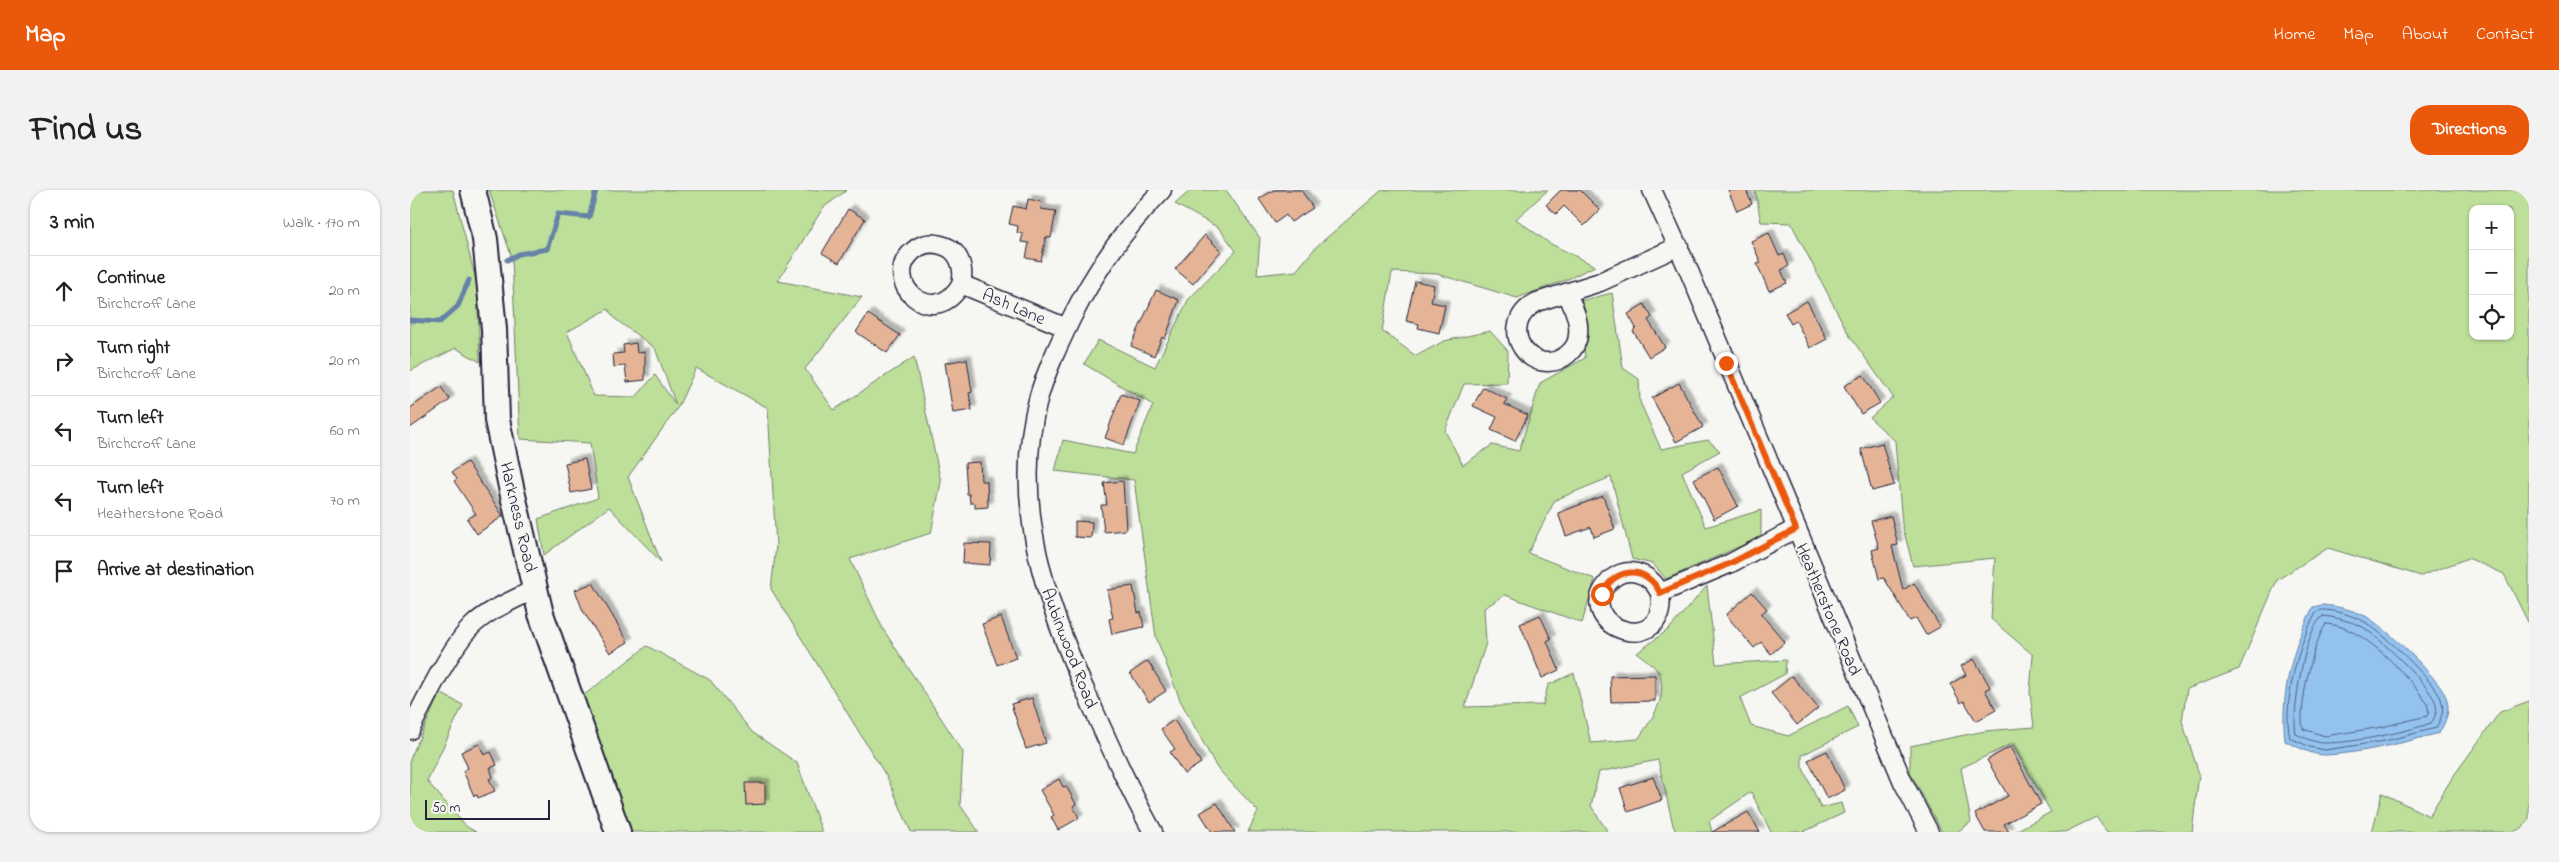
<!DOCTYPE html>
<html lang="en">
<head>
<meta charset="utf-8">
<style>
	:root { --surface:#fff; --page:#f2f2f2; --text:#222; --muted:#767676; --line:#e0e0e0; --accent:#ea580c }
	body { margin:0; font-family:"Indie Flower",sans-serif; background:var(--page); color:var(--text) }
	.controls { position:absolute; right:15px; top:15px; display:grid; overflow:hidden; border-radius:10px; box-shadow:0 1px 4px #0004 }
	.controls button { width:45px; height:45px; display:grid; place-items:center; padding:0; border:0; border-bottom:1px solid var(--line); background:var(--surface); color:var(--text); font:25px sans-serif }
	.scale { position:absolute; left:15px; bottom:12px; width:125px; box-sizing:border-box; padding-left:5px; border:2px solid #22223b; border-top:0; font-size:14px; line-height:18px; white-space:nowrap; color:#22223b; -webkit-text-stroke:4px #f6f6f2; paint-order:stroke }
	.stop { position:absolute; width:15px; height:15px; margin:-11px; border:4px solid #ea580c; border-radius:50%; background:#fff }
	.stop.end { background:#ea580c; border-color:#fff; box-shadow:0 1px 5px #0008 }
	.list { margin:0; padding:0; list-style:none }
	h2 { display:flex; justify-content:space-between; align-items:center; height:65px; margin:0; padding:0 20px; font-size:21px }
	h2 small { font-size:16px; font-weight:400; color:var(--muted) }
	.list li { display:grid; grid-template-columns:32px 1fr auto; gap:15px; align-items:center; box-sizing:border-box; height:70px; padding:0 20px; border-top:1px solid var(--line) }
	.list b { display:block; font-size:19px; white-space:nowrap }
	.list p { margin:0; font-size:16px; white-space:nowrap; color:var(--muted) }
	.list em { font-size:16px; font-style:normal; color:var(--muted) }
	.icon { flex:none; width:28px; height:28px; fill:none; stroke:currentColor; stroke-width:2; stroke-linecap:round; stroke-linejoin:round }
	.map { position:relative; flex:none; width:2119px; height:642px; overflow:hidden; border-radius:20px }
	header { display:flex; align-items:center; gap:30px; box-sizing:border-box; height:70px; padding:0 25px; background:var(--accent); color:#fff }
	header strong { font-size:24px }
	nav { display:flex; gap:28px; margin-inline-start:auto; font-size:18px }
	.intro { display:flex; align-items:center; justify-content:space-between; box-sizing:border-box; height:120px; padding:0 30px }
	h1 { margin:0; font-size:35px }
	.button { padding:12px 22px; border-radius:20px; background:var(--accent); color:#fff; font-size:18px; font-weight:700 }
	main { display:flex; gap:30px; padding:0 30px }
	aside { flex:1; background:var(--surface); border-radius:20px; box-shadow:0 1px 4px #0004 }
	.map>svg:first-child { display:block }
</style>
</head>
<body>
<header>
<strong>Map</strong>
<nav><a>Home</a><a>Map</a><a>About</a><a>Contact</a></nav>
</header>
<div class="intro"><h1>Find us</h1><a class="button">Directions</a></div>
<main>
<aside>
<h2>3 min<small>Walk · 170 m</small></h2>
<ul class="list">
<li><svg class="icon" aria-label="ahead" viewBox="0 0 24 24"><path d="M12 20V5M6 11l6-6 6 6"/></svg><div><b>Continue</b><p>Birchcroff Lane</p></div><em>20 m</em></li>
<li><svg class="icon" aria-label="right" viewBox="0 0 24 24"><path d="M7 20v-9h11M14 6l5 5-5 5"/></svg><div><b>Turn right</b><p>Birchcroff Lane</p></div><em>20 m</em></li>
<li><svg class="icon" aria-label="left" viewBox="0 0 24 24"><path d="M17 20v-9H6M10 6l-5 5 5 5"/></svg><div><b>Turn left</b><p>Birchcroff Lane</p></div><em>60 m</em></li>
<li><svg class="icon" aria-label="left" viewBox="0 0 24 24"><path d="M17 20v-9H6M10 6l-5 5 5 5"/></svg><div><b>Turn left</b><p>Heatherstone Road</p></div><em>70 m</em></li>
<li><svg class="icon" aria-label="arrive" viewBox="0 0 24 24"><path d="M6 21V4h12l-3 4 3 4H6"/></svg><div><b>Arrive at destination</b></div></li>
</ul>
</aside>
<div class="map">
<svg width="2119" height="642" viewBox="0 0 2119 642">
	<defs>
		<filter id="shadow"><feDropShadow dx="4.5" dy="-4.5" stdDeviation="1" flood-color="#0004"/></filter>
	</defs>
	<rect width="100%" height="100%" fill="#f6f6f2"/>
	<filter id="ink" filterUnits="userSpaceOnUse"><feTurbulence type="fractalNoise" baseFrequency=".02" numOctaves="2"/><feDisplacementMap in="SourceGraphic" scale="10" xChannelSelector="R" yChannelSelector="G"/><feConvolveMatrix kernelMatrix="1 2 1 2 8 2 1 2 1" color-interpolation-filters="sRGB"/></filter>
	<g filter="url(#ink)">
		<path fill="#bddf99" stroke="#70806a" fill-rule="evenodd" d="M0 0H43L67 94 70 172 46 158 0 181Z
			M79 0H437L413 18 368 91 452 107 395 179 424 220 504 167 531 292 521 343 440 369 473 439 553 562 550 615 569 642H501L478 589 361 399 366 356 358 218 286 178 268 217 218 287 251 372 199 317 134 365 128 329 188 308 180 253 110 249 102 68ZM198 119 205 129 245 158 266 215 245 185 226 207 184 206 157 142Z
			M781 0H816L850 48 847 85 886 81 906 57 972 0H1138L1106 29 1139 53 1185 76 1156 90 1107 108 1027 84 982 82 972 141 1006 166 1034 151 1080 141 1098 161 1097 193 1054 194 1035 241 1053 275 1082 255 1109 261 1130 193 1175 168 1170 111 1202 103 1213 178 1229 189 1230 212 1251 259 1298 250 1310 261 1272 282 1296 337 1351 320V347L1256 389 1243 374 1222 369 1201 287 1145 310 1118 363 1185 389 1172 433 1095 405 1074 418 1076 453 1055 517 1133 515 1138 495 1164 483 1181 553 1228 549C1241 530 1255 513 1251 489 1249 478 1235 469 1227 463L1259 439 1297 396 1306 474 1376 470 1375 484 1330 508 1341 536 1378 546 1438 516 1448 537 1392 565V576L1411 618 1431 613 1434 623 1393 642H1361L1341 602 1299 631 1302 642H1266L1263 635 1248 570 1189 582 1181 616 1198 642H838L848 621 807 578 770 510 746 447 724 290 645 281 653 250 723 264 743 215 674 174 688 150 745 177 778 110 826 61 809 38 765 14Z
			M1345 0H2119V434L2094 384 2058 368 2011 386 1918 358 1867 390 1829 479 1777 499 1772 531 1789 584 1782 642H1697L1686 627 1655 642H1604L1641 622 1602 554 1551 578 1561 632 1547 642H1532L1500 582V556L1575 541 1624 537 1620 502 1623 465 1581 429 1585 368 1503 376 1492 334 1485 251 1460 228 1483 207 1439 145 1381 33 1351 32ZM2063 19H2100V146H2063Z
			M237 456 300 490 342 542 387 573 412 642H218L173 506Z
			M30 503 53 515 17 591 57 637 66 642H0V569Z
			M2119 511V630L2112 638 2104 642H1962L1972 603 2019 626 2042 588 2090 522Z"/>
		<path fill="#93c2ee" stroke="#6682a6" d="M1912 415C1926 416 1945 420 1957 427 1976 438 2028 487 2036 507 2041 520 2036 531 2029 543 1997 552 1948 564 1915 565 1901 565 1888 557 1875 551 1870 504 1882 459 1903 417Z"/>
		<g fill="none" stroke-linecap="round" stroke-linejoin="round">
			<path stroke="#4f6283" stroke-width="1" d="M1912 420C1925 420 1941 425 1953 431 1969 439 2026 493 2031 509 2035 521 2031 529 2026 538L1975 551 1915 560 1900 557 1880 548C1872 513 1889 453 1906 422Z
				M1913 426C1924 427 1940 431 1951 436 1967 445 2018 494 2025 511 2028 519 2026 526 2021 533 1996 542 1943 553 1915 553 1905 553 1895 548 1886 544 1881 524 1895 437 1913 426Z
				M1916 434C1953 435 1997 485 2017 513L2019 522 2017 526 1972 537 1915 546 1893 539C1888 518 1903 452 1916 434Z"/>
			<path stroke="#6682a6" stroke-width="5" d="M97 70 109 64 137 59 148 24 179 27 186 0
				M0 130 30 132 48 116 59 90"/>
		</g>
		<path fill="#e5b496" stroke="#22223b" filter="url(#shadow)" d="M864 0H891L903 18 881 32 876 25 865 33 849 9Z
			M1151 0H1170L1190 20 1174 36 1154 16 1146 24 1136 15Z
			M1318 0H1336L1342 14 1327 21Z
			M618 9 632 12 631 19 646 21 641 48 636 47 631 71 616 68 619 53 611 52 613 44 607 43 608 36 599 34 603 16 616 19Z
			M438 19 455 29 429 73 412 63Z
			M1359 43 1369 66 1374 64 1379 76 1371 80 1377 93 1359 101 1347 74 1351 73 1341 51Z
			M795 45 811 61 783 94 765 79Z
			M1005 91 1024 95 1021 112 1035 115 1029 143 1008 138 1009 134 996 131Z
			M746 100 769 110 755 149 752 147 744 166 721 156Z
			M1397 111 1417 149 1400 158 1386 131 1381 134 1375 123Z
			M1234 114 1242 127 1238 130 1255 157 1239 167 1223 141 1226 138 1218 124Z
			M458 124 490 145 477 163 446 142Z
			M226 153 227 163 235 162V190L217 192 215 176 204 177 203 164 214 163 213 155Z
			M557 169 562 202 559 203 562 220 543 223 535 173Z
			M1453 185 1470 213 1451 224 1434 196Z
			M1269 193 1293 237 1266 252 1242 208Z
			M31 197 40 210 0 238V218Z
			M1073 197 1097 209 1094 214 1118 225 1105 251 1081 240 1087 227 1063 216Z
			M711 204 730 211 714 255 695 248Z
			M1472 253 1484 295 1462 301 1451 259Z
			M175 269 181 299 161 303 155 273Z
			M57 272 93 326 67 344 57 329 66 324 44 291 47 289 42 282Z
			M570 272 571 291H577L578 317 565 318V313H560L559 304H557L555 273Z
			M1308 277 1328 316 1304 329 1284 289Z
			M713 291 716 340 694 342 691 315H697L694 293Z
			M1193 306 1205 339 1184 347 1181 337 1156 346 1148 323Z
			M1481 326 1488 355 1482 356 1493 400 1504 393 1530 437 1516 445 1506 428 1500 431 1474 388 1469 389 1462 360 1469 358 1461 331Z
			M665 331 682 332 681 348 665 347Z
			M554 353 581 354 580 375 553 373Z
			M183 393 218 452 200 463 173 421 165 400Z
			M723 396 728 423 731 422 734 437 702 444 699 429 703 428 697 400Z
			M1342 402 1357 419 1351 424 1375 452 1361 464 1351 452 1344 458 1316 425Z
			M1130 425 1141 449 1137 451 1149 480 1132 488 1110 434Z
			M591 427 606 468 587 475 572 434Z
			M1564 469 1580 497 1575 500 1586 520 1566 531 1554 511 1551 513 1540 494 1556 485 1551 476Z
			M738 471 756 501 739 512 720 483Z
			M1245 485V511L1201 512 1200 486Z
			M1382 486 1408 518 1387 535 1361 503Z
			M622 508 636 553 616 559 601 514Z
			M764 530 791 573 774 584 760 562 765 559 751 539Z
			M69 554 74 565 81 562 87 575 80 578 83 587 79 589 85 601 68 608 67 605 64 606 53 581 58 578 51 562Z
			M1600 557 1631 614 1594 634 1599 642H1575L1565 624 1598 606 1577 570Z
			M1417 561 1435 600 1417 609 1398 570Z
			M1243 587 1252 610 1218 622 1210 598Z
			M649 589 653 597 656 596 666 614 663 616 669 628 648 640 641 627 644 625 630 600Z
			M335 593H355V614L336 615Z
			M807 613 825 642H802L790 623Z
			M1338 622 1350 642H1302Z"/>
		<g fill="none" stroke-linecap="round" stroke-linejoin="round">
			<defs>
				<path id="minor" d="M1242 0 1279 81 1493 592 1519 642
					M551 94C523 143 469 90 503 61 511 54 521 52 531 55 549 59 555 78 551 94L657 138
					M1157 103C1162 115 1170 130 1168 144 1168 151 1164 159 1158 164 1123 193 1082 136 1127 112L1190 92 1269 56
					M1250 403C1240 382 1214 373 1197 394 1162 437 1259 471 1250 403L1321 373 1385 339
					M0 540C14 512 41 456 63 435 80 419 104 410 125 399
					M743 642C720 601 701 559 682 516 638 419 599 314 629 206 637 179 649 154 661 129 685 81 715 38 752 0"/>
				<path id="secondary" d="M63 0 75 49 84 139 87 230 101 297 131 424 208 642"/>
			</defs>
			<use href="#minor" stroke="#22223b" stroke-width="21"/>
			<use href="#secondary" stroke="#22223b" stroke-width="28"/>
			<use href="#minor" stroke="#f6f6f2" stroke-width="18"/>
			<use href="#secondary" stroke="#f6f6f2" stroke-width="24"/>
		</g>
	</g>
	<g fill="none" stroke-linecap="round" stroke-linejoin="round" filter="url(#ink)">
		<path stroke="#ea580c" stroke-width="6" d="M1192 404C1205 376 1237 375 1250 403L1321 373 1386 339 1316 173"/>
	</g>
	<g text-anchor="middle" stroke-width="4" stroke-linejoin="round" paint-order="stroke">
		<g font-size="18" fill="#22223b" stroke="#f6f6f2">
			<text transform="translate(604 116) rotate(23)" y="6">Ash Lane</text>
			<text transform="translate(109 327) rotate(77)" y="6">Harkness Road</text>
			<text transform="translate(1419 419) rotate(67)" y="6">Heatherstone Road</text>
			<text transform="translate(660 458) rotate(69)" y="6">Aubinwood Road</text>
		</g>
	</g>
</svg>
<div class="controls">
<button>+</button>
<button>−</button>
<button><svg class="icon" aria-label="locate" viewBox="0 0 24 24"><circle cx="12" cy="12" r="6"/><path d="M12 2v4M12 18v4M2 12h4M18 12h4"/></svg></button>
</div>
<div class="scale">50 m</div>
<div class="stop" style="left:1192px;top:404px"></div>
<div class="stop end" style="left:1316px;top:173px"></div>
</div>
</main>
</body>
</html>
